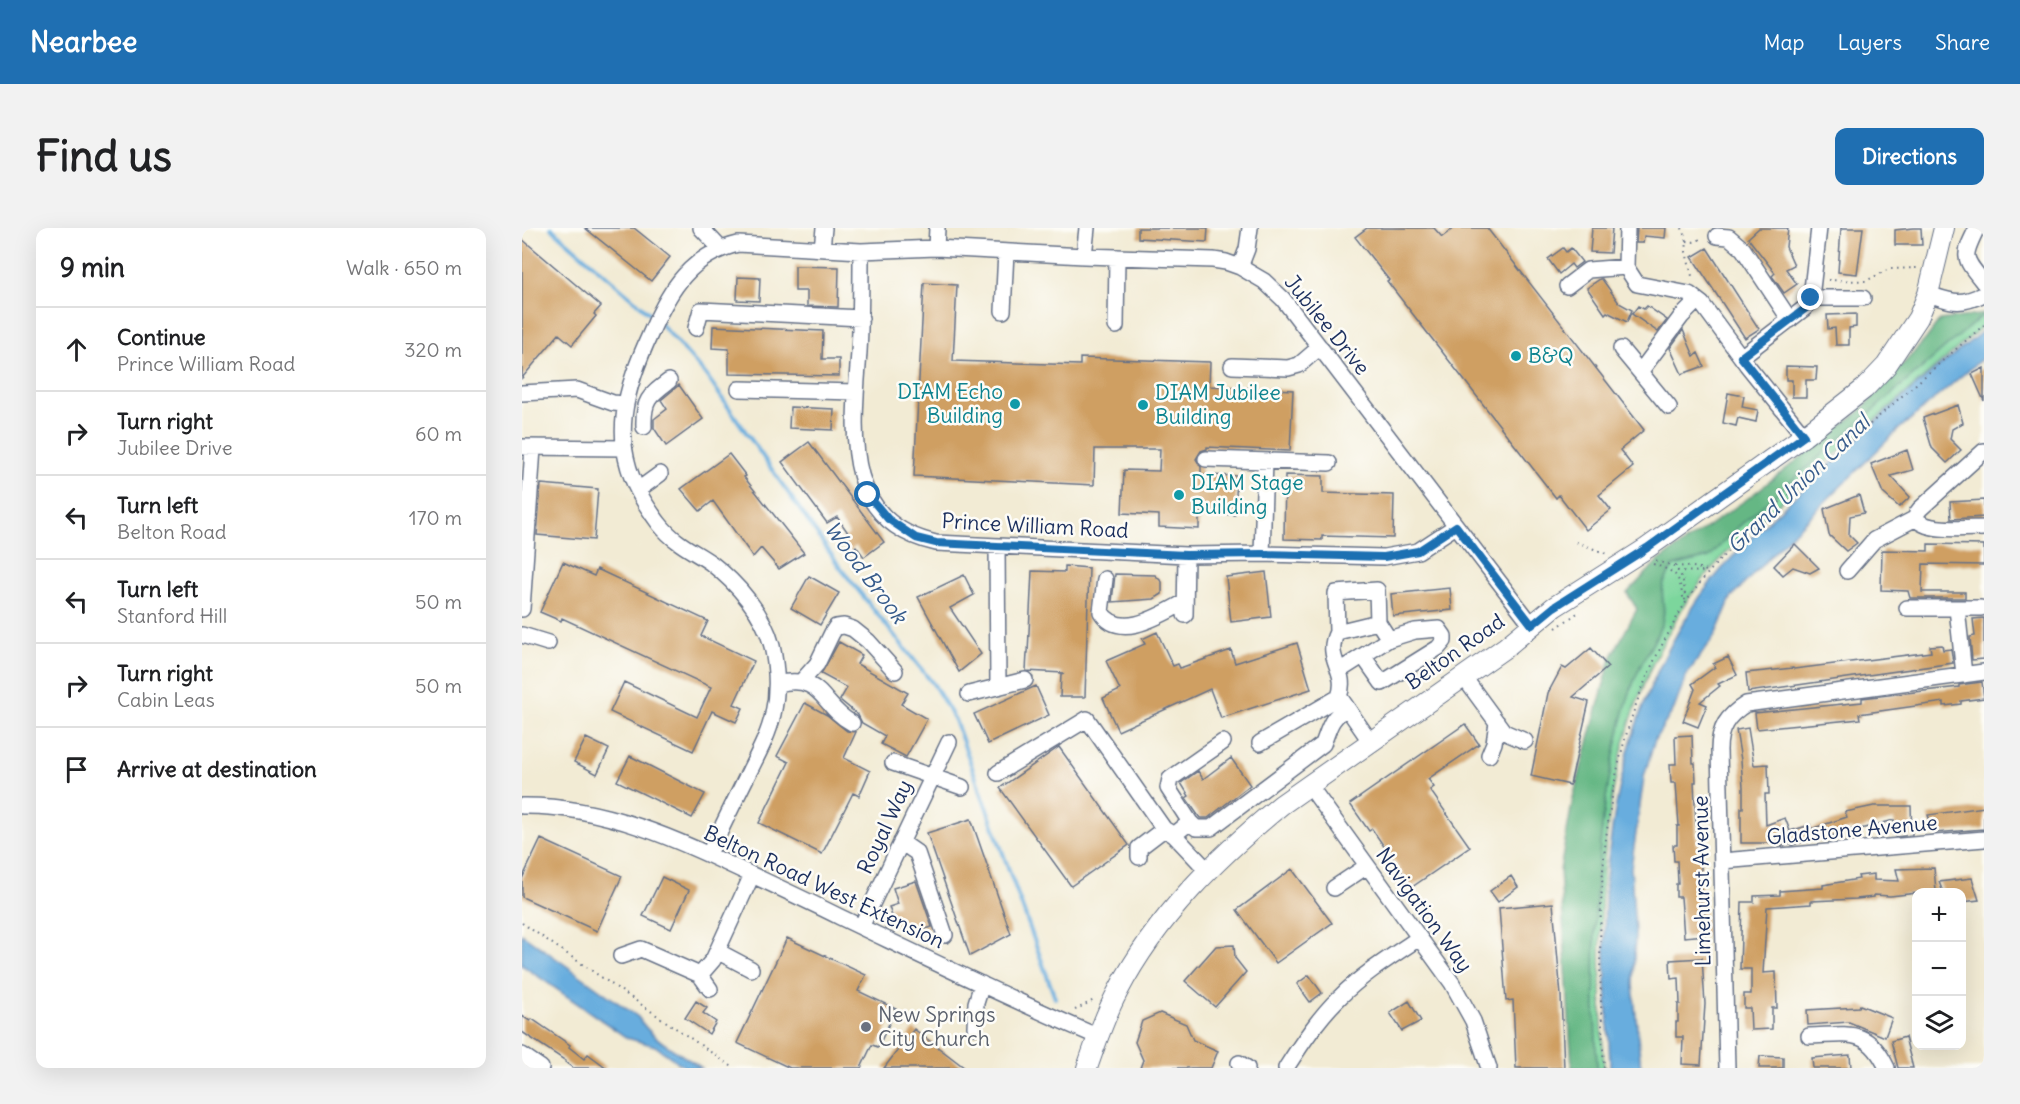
<!DOCTYPE html>
<html lang="en">
<head>
<meta charset="utf-8">
<style>
	:root { --surface:#fff; --page:#f2f2f2; --text:#202124; --muted:#757577; --line:#e0e0e0; --accent:#1f6fb2 }
	body { margin:0; font-family:Delius,sans-serif; background:var(--page); color:var(--text) }
	.controls { position:absolute; right:18px; bottom:18px; display:grid; overflow:hidden; border-radius:12px; box-shadow:0 6px 24px #0002 }
	.controls button { width:54px; height:54px; display:grid; place-items:center; padding:0; border:0; border-bottom:2px solid var(--line); background:var(--surface); color:var(--text); font:30px sans-serif }
	.stop { position:absolute; width:18px; height:18px; margin:-14px; border:4px solid #1f6fb2; border-radius:50%; background:#fff }
	.stop.end { background:#1f6fb2; border-color:#fff; box-shadow:0 2px 6px #0008 }
	.list { margin:0; padding:0; list-style:none }
	h2 { display:flex; justify-content:space-between; align-items:center; height:78px; margin:0; padding:0 24px; font-size:26px }
	h2 small { font-size:20px; font-weight:400; color:var(--muted) }
	.list li { display:grid; grid-template-columns:39px 1fr auto; gap:18px; align-items:center; box-sizing:border-box; height:84px; padding:0 24px; border-top:2px solid var(--line) }
	.list b { display:block; font-size:22px; white-space:nowrap }
	.list p { margin:0; font-size:20px; white-space:nowrap; color:var(--muted) }
	.list em { font-size:20px; font-style:normal; color:var(--muted) }
	.icon { flex:none; width:33px; height:33px; fill:none; stroke:currentColor; stroke-width:2; stroke-linecap:round; stroke-linejoin:round }
	.map { position:relative; flex:none; width:1462px; height:840px; overflow:hidden; border-radius:12px }
	header { display:flex; align-items:center; gap:36px; box-sizing:border-box; height:84px; padding:0 30px; background:var(--accent); color:#fff }
	header strong { font-size:28px }
	nav { display:flex; gap:33px; margin-inline-start:auto; font-size:21px }
	.intro { display:flex; align-items:center; justify-content:space-between; box-sizing:border-box; height:144px; padding:0 36px }
	h1 { margin:0; font-size:42px }
	.button { padding:15px 27px; border-radius:12px; background:var(--accent); color:#fff; font-size:21px; font-weight:700 }
	main { display:flex; gap:36px; padding:0 36px }
	aside { flex:1; background:var(--surface); border-radius:12px; box-shadow:0 6px 24px #0002 }
	.map>svg:first-child { display:block }
</style>
</head>
<body>
<header>
<strong>Nearbee</strong>
<nav><a>Map</a><a>Layers</a><a>Share</a></nav>
</header>
<div class="intro"><h1>Find us</h1><a class="button">Directions</a></div>
<main>
<aside>
<h2>9 min<small>Walk · 650 m</small></h2>
<ul class="list">
<li><svg class="icon" aria-label="ahead" viewBox="0 0 24 24"><path d="M12 20V5M6 11l6-6 6 6"/></svg><div><b>Continue</b><p>Prince William Road</p></div><em>320 m</em></li>
<li><svg class="icon" aria-label="right" viewBox="0 0 24 24"><path d="M7 20v-9h11M14 6l5 5-5 5"/></svg><div><b>Turn right</b><p>Jubilee Drive</p></div><em>60 m</em></li>
<li><svg class="icon" aria-label="left" viewBox="0 0 24 24"><path d="M17 20v-9H6M10 6l-5 5 5 5"/></svg><div><b>Turn left</b><p>Belton Road</p></div><em>170 m</em></li>
<li><svg class="icon" aria-label="left" viewBox="0 0 24 24"><path d="M17 20v-9H6M10 6l-5 5 5 5"/></svg><div><b>Turn left</b><p>Stanford Hill</p></div><em>50 m</em></li>
<li><svg class="icon" aria-label="right" viewBox="0 0 24 24"><path d="M7 20v-9h11M14 6l5 5-5 5"/></svg><div><b>Turn right</b><p>Cabin Leas</p></div><em>50 m</em></li>
<li><svg class="icon" aria-label="arrive" viewBox="0 0 24 24"><path d="M6 21V4h12l-3 4 3 4H6"/></svg><div><b>Arrive at destination</b></div></li>
</ul>
</aside>
<div class="map">
<svg width="1462" height="840" viewBox="0 0 1462 840">
	<rect width="100%" height="100%" fill="#fdfcf7"/>
	<filter id="ink" filterUnits="userSpaceOnUse"><feTurbulence type="fractalNoise" baseFrequency=".0167" numOctaves="2"/><feDisplacementMap in="SourceGraphic" scale="12" xChannelSelector="R" yChannelSelector="G"/><feConvolveMatrix kernelMatrix="1 2 1 2 8 2 1 2 1" color-interpolation-filters="sRGB"/></filter>
	<filter id="wash" filterUnits="userSpaceOnUse"><feTurbulence type="fractalNoise" baseFrequency=".008" numOctaves="4" result="noise"/><feDisplacementMap in="SourceGraphic" scale="24" xChannelSelector="R" yChannelSelector="G"/><feGaussianBlur stdDeviation="1.35" result="paint"/><feColorMatrix in="noise" values="0 0 0 0 0 0 0 0 0 0 0 0 0 0 0 0 0 1.4 0 .05"/><feComposite in="paint" operator="in"/></filter>
	<g filter="url(#wash)">
		<rect width="100%" height="100%" fill="#f2ebd4"/>
		<path fill="#7cd69c" stroke="#4c827d" stroke-width="1.5" d="M1462 86V97C1405 146 1348 196 1291 246 1248 283 1202 321 1169 367 1160 379 1153 393 1146 406 1072 538 1074 693 1082 840H1075C1070 729 1070 617 1096 509 1101 486 1108 460 1118 439 1125 424 1135 410 1140 394 1145 382 1138 369 1141 358 1143 351 1148 344 1151 338L1187 329 1214 301Z"/>
		<path fill="#65b784" stroke="#407371" stroke-width="1.5" d="M1462 86 1214 301 1187 329 1151 338C1148 344 1143 351 1141 358 1138 370 1145 382 1140 394 1135 410 1125 424 1118 439 1108 460 1101 486 1096 509 1070 617 1070 729 1075 840H1050L1038 642 1051 570 1089 430 1115 381 1105 365 1135 334 1225 271 1338 183 1404 111 1418 92Z"/>
		<path fill="#68adde" stroke="#426e9e" stroke-width="1.5" d="M1462 102V129L1377 201 1252 324 1209 370 1193 408 1165 446 1152 481 1133 511 1122 549 1109 640 1113 705 1111 757 1119 840H1088C1086 771 1078 700 1086 631 1097 538 1118 464 1168 384 1200 331 1256 284 1302 242 1332 215 1361 186 1392 160 1415 140 1439 121 1462 102Z
			M0 706 116 789C130 812 158 825 180 840H164L133 818 105 810 0 737Z"/>
		<g fill="none" stroke-linecap="round" stroke-linejoin="round">
			<path stroke="#68adde" stroke-width="4" d="M29 0 133 90
				M138 95 184 147 320 342 412 457 433 492 533 770"/>
		</g>
		<g id="blocks">
			<path fill="#cf9f62" d="M63 0H112L148 29 129 53Z
				M616 0H686L685 14 616 10Z
				M845 0H912L920 9 932 0H965L1122 202 1098 222 1111 239 1077 267 1089 282 1064 302 1037 267 1034 270 865 53 867 52 833 9Z
				M1070 0H1090L1088 25 1068 24Z
				M1115 0H1144L1143 10 1122 8 1121 15H1114Z
				M1237 0H1266L1264 19 1272 37 1264 41 1275 56 1262 65 1250 48 1253 45 1226 10Z
				M1319 0H1341L1335 46 1316 44Z
				M1392 0H1399L1400 17H1373V2Z
				M0 11 79 78 72 86 74 88 50 117 37 106 0 150Z
				M1041 20 1044 24 1049 20 1060 34 1052 40 1049 36 1037 46 1026 31Z
				M1185 20 1237 101 1223 110 1170 29Z
				M273 38 317 39 316 79 285 78V63H273Z
				M216 49 238 50 237 73 215 72Z
				M1078 51H1080L1097 75 1110 82 1105 94 1085 84 1083 86 1065 60Z
				M402 55 435 57 431 133 558 137V130L688 134 687 158 771 162 768 223 685 219V221L679 223 674 231 679 239V247L715 248 713 287 677 285V301L637 299V287L600 285 602 242 637 243 638 221H573L572 257 392 248Z
				M1116 78 1122 81 1125 78 1145 92 1136 104 1110 86Z
				M1334 86V99L1327 100V117H1314L1313 100 1306 101 1305 87Z
				M191 98 301 103 300 131H317V148L207 146V121L190 120Z
				M1161 102 1172 128 1176 125 1182 138 1160 146 1148 120Z
				M1264 138 1295 139 1294 152H1284V169H1270V152H1264Z
				M1462 140V173L1450 146Z
				M157 157 181 191 144 218 132 200V191L145 181 139 172Z
				M1206 165 1222 168 1220 179 1236 182 1234 194 1216 190 1214 198 1201 195Z
				M1436 177 1441 195 1430 201 1428 211 1439 222 1425 235 1410 220 1401 190Z
				M268 179 312 181 311 202 267 200Z
				M287 214 362 314 342 329 334 318 326 324 318 313 327 306 315 289 305 295 260 234Z
				M1385 222 1391 242 1369 248 1388 269 1377 279 1361 265 1349 236Z
				M207 226 224 248 222 249 282 325 257 341 239 320 231 329 191 273 178 283 159 261Z
				M763 247 801 248V265L872 267 871 310 800 308V312L762 311Z
				M19 256 76 261 72 312 15 307Z
				M1337 267 1342 285 1328 288 1327 307 1335 315 1324 323 1307 307 1302 281Z
				M1462 272V289L1429 291 1428 274Z
				M1273 316 1297 340 1288 345 1271 339 1261 347 1252 338Z
				M1406 316 1462 317V337L1401 336 1400 364H1443V370H1388L1386 363 1359 362 1360 322 1406 323Z
				M41 334 72 348 75 341 186 393 179 408 232 433 212 476 221 480 214 494 190 483 171 523 88 484 102 454 175 489 189 459 40 390 39 393 18 384Z
				M543 338 567 340 563 469H538L539 446 542 445 504 443 505 425H506L510 343 543 344Z
				M744 344 749 389 709 394 704 349Z
				M593 346 633 347 640 354V366L632 371 590 374Z
				M442 347 452 367 428 380 459 426 437 444 396 369Z
				M287 348 317 365 298 397 269 380Z
				M928 360 930 382 871 388 869 366Z
				M1462 390V431L1450 432 1448 409 1453 408 1451 391Z
				M635 404 651 438 656 436 658 440 709 422 713 435 775 415 789 461 699 490 688 461 596 503 581 470 598 462 584 433 623 416 620 411Z
				M317 414 340 427 335 436 386 465 379 476 405 491 384 529 359 516 363 508 340 495 336 487 318 472 325 460 299 446Z
				M1420 417 1421 422 1429 421 1431 435 1226 464 1224 445 1271 440 1272 441 1409 424 1408 418Z
				M1069 420 1086 439 1051 469 1067 474 1048 557 1009 548 1026 465 1040 439 1044 441Z
				M1206 429 1215 447 1196 456 1198 458 1178 474 1185 477 1176 499 1161 493 1173 461 1170 456 1193 439 1191 436Z
				M1460 454 1462 470 1439 473V476L1422 478V474L1337 486 1338 491 1235 501 1233 485 1340 474V470L1437 459V457Z
				M514 458 527 487 466 516 452 486Z
				M283 475 305 487 325 503 334 504 322 530 348 543 337 568 331 565 300 626 237 595 267 534 255 528Z
				M943 496 957 516 906 551 912 559 908 562 948 619 890 659 850 601 847 603 828 576Z
				M1226 500 1232 537 1246 536 1247 566H1243L1244 597 1263 590 1268 603 1288 597 1289 601 1325 589 1323 584 1352 578H1389L1390 607 1374 609 1372 592 1331 603 1330 601 1295 613 1294 610 1270 617 1269 615 1260 618 1259 615H1219V580H1221V559L1219 532 1214 502Z
				M1170 507 1171 535H1173L1174 554H1172L1175 617 1179 616V676H1182L1184 707 1162 709 1159 669H1154V656H1156L1155 633H1152L1151 617H1155V598H1157L1154 555H1149L1148 536H1154L1153 508Z
				M64 510 87 521 75 546 52 534Z
				M537 519 607 617 549 658 478 560Z
				M108 528 183 566 170 590 95 553Z
				M709 530 728 557 686 590H678L664 570 667 568 659 555 676 543 681 551Z
				M1462 579V601L1412 605 1406 587Z
				M449 591 489 706 448 728 405 605Z
				M19 611 100 648 75 703 0 669V651Z
				M1412 640 1414 663 1368 668 1352 667V669L1334 671 1289 673V676L1245 679 1241 745 1254 744 1255 780H1250V801L1229 802 1228 780H1222V766H1229V741H1218L1220 674H1232V668L1258 667V663L1301 660V657L1337 651 1336 648 1352 646V652L1377 653 1374 641Z
				M770 641 810 695 754 735 715 682Z
				M989 648 996 659 976 674 968 663Z
				M140 649 167 662 149 701 121 688Z
				M1450 650 1457 672 1440 674V664H1421L1417 654Z
				M394 653 410 699 388 706 384 693 373 697 367 679 376 676 371 660Z
				M1031 675 1039 768 1042 840H994L991 772 984 773 977 680Z
				M265 710 344 747 336 763 374 781 356 819 350 817 339 840H268L215 815Z
				M712 717 713 730 724 744 693 779 663 753 694 718Z
				M1180 730 1183 776 1179 837 1160 836 1161 809H1154V794H1156V776H1158L1157 750 1149 751 1148 732Z
				M787 747 800 765 788 774 775 756Z
				M174 773 185 780 181 785 194 794 187 806 163 790Z
				M887 773 899 793 880 803 868 785Z
				M1338 777 1370 790 1363 809 1327 794 1286 797 1285 782 1337 779Z
				M638 785 664 796 671 812 696 823 689 840H618L621 832 613 814 620 793Z
				M0 788 8 793 10 791 48 817 47 819 62 831 66 826 85 840H51L43 834 44 833 0 804Z
				M392 801 443 840H362Z
				M1383 809 1391 840H1376L1369 813Z
				M1328 827 1329 840H1291L1290 830Z
				M1238 828 1261 829V840H1237Z"/>
		</g>
	</g>
	<g filter="url(#ink)">
		<use href="#blocks" fill-opacity="0" stroke="#667187" stroke-width="1.5"/>
		<g fill="none" stroke-linecap="round" stroke-linejoin="round">
			<defs>
				<path id="minor" d="M179 0 198 20
					M1105 0 1104 39 1115 56 1167 66 1180 76 1225 137 1282 208
					M1455 0C1440 30 1441 29 1462 55
					M1195 8 1207 9 1221 21 1268 92
					M414 20 415 0
					M300 21 302 0
					M339 23C339 56 339 90 337 124 332 200 317 293 414 315L664 327 740 326 862 329 896 323 934 298
					M562 28 565 0
					M718 39 725 21 728 0
					M1045 58 1066 42 1104 39
					M1406 66C1431 74 1437 78 1462 66
					M1289 70H1341
					M481 83 484 24
					M594 98 595 29
					M174 100 179 82 339 90
					M1099 121 1147 179
					M1219 129 1284 79 1289 70 1297 0
					M710 138 766 140 777 137 798 119
					M1118 144 1159 89 1175 73
					M217 161 334 164
					M0 165 55 162 91 175 103 176
					M122 199C121 172 127 168 147 153
					M0 219 102 220
					M684 231 807 235
					M116 262 138 246
					M1394 290 1395 285 1398 281 1462 223
					M1394 290C1403 305 1446 300 1462 300
					M475 318 476 459
					M740 326 743 233
					M1325 343 1352 312 1394 290
					M583 351 579 384C598 414 640 386 663 374
					M1385 380H1459
					M1435 380 1442 447
					M0 381 11 220
					M663 387 664 327
					M815 404 814 365 855 362 856 394
					M0 407 26 415
					M817 443 867 411
					M941 448 982 504 1003 513
					M279 454 295 436 310 405 314 399 322 398 331 401 346 413 373 443
					M255 456C302 445 298 478 330 495
					M447 466 503 452
					M819 471 848 513
					M738 515 817 469C827 441 801 432 815 404L856 394 867 411 893 403 917 401 922 408V413L916 420 860 455 841 428
					M967 527 972 515 975 494
					M371 535 440 559
					M476 545 565 491 642 601
					M787 557 930 755 951 793 967 840
					M0 578C82 577 156 612 228 646 258 660 288 674 318 689 404 730 489 772 577 809
					M668 594 646 560 648 551 701 514
					M652 607 668 594 674 600H689L801 516C808 498 808 491 824 480
					M379 614 395 625 423 707
					M187 626C200 599 213 572 227 544 236 526 247 506 251 486 256 464 255 440 250 418 242 386 215 355 189 335 178 327 165 321 155 313 141 303 132 289 123 275 85 215 103 161 130 102 148 61 169 27 216 16L339 23 414 20 562 28 691 32 704 34 718 39 742 53 761 71 1010 397
					M617 629V620L642 601 652 607 686 643
					M1200 633 1462 611
					M812 660 845 638
					M339 699 427 514
					M195 723 229 741
					M99 728 119 721 178 747 191 732 230 647
					M178 747 188 761
					M453 799 454 775 460 756
					M1287 808C1326 807 1346 799 1365 840
					M0 827 19 840
					M717 835 725 840
					M764 840C780 815 797 789 818 769 841 746 870 728 897 710
					M1205 840 1197 522C1197 500 1205 488 1224 476L1462 444"/>
				<path id="major" d="M565 840C574 814 583 787 596 763 635 688 695 630 759 577L984 419 1032 379 1125 320 1282 208 1342 161 1364 138 1396 90 1406 66 1422 0"/>
			</defs>
			<use href="#minor" stroke="#667187" stroke-width="18"/>
			<use href="#major" stroke="#667187" stroke-width="22"/>
			<path stroke="#667187" stroke-width="2" stroke-dasharray="1.5 4.5" stroke-linecap="butt" d="M1160 0 1165 13 1164 24 1171 52
				M1165 13 1171 14 1182 10
				M1306 52 1344 53 1367 41 1396 40
				M1054 314 1085 326
				M1134 332C1138 335 1144 335 1148 337 1162 343 1163 360 1163 373
				M1131 336C1159 346 1155 346 1162 373
				M1153 338 1171 339 1188 344
				M1155 343 1185 344
				M1034 400 1057 384
				M0 695 212 840
				M553 782 574 771
				M1082 840C1074 693 1072 538 1146 406 1153 393 1160 379 1169 367 1202 321 1248 283 1291 246 1348 196 1405 146 1462 97"/>
			<use href="#minor" stroke="#fff" stroke-width="15"/>
			<use href="#major" stroke="#fff" stroke-width="20"/>
		</g>
	</g>
	<g fill="none" stroke-linecap="round" stroke-linejoin="round" filter="url(#ink)">
		<path stroke="#1f6fb2" stroke-width="8" d="M346 267 366 291 394 310 414 315 475 318 664 327 740 326 862 329 896 323 934 298 1010 397 1032 379 1125 320 1282 208 1219 129 1284 80 1289 70"/>
	</g>
	<g fill="#0f9aa8" stroke="#fdfcf7" stroke-width="2">
		<circle cx="994" cy="128" r="6"/>
		<circle cx="493" cy="176" r="6"/>
		<circle cx="621" cy="177" r="6"/>
		<circle cx="657" cy="267" r="6"/>
	</g>
	<circle fill="#6b7280" stroke="#fdfcf7" stroke-width="2" cx="344" cy="799" r="6"/>
	<g text-anchor="middle" stroke-width="5" stroke-linejoin="round" paint-order="stroke">
		<g font-size="21" fill="#1b2f5e" stroke="#fdfcf7">
			<text transform="translate(805 97) rotate(51)" y="7">Jubilee Drive</text>
			<text transform="translate(513 298) rotate(3)" y="7">Prince William Road</text>
			<text transform="translate(933 424) rotate(-35)" y="7">Belton Road</text>
			<text transform="translate(363 599) rotate(-65)" y="7">Royal Way</text>
			<text transform="translate(1330 602) rotate(-5)" y="7">Gladstone Avenue</text>
			<text transform="translate(1180 653) rotate(-91)" y="7">Limehurst Avenue</text>
			<text transform="translate(302 659) rotate(25)" y="7">Belton Road West Extension</text>
			<text transform="translate(902 682) rotate(54)" y="7">Navigation Way</text>
		</g>
		<g font-size="21" fill="#0d838f" stroke="#fdfcf7" text-anchor="start">
			<text x="1006" y="135">B&amp;Q</text>
			<text x="481" y="171" text-anchor="end">DIAM Echo<tspan x="481" dy="24">Building</tspan></text>
			<text x="633" y="172">DIAM Jubilee<tspan x="633" dy="24">Building</tspan></text>
			<text x="669" y="262">DIAM Stage<tspan x="669" dy="24">Building</tspan></text>
		</g>
		<g font-size="21" fill="#5b616d" stroke="#fdfcf7" text-anchor="start">
			<text x="356" y="794">New Springs<tspan x="356" dy="24">City Church</tspan></text>
		</g>
		<g font-size="22" font-style="italic" fill="#365b8b" stroke="#fdfcf7">
			<text transform="translate(1276 256) rotate(-44)" y="8">Grand Union Canal</text>
			<text transform="translate(344 344) rotate(53)" y="8">Wood Brook</text>
		</g>
	</g>
</svg>
<div class="controls">
<button>+</button>
<button>−</button>
<button><svg class="icon" aria-label="layers" viewBox="0 0 24 24"><path d="M12 4l9 5-9 5-9-5zM3 14l9 5 9-5"/></svg></button>
</div>
<div class="stop" style="left:346px;top:267px"></div>
<div class="stop end" style="left:1289px;top:70px"></div>
</div>
</main>
</body>
</html>
